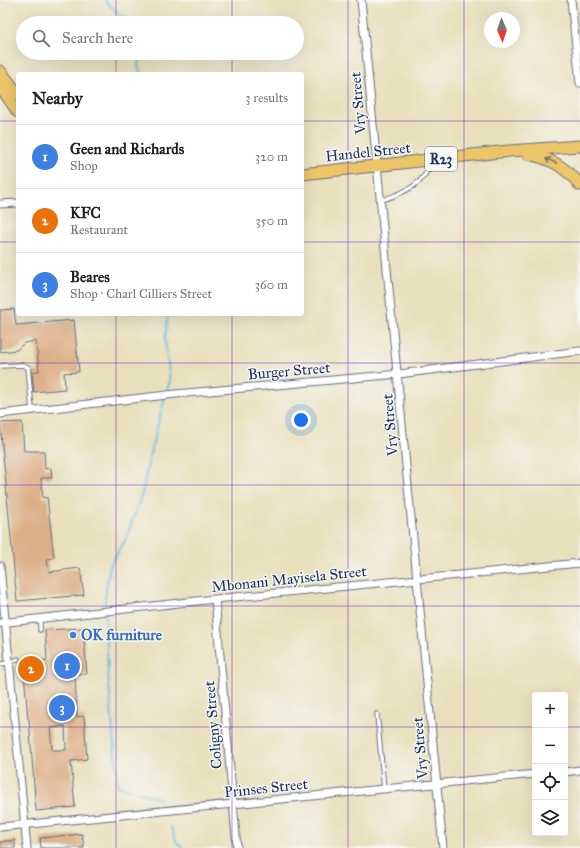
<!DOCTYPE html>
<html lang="en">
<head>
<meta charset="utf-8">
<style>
	:root { --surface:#fff; --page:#f2f2f2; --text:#202124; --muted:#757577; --line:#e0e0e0; --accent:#0f766e }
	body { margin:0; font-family:"IM FELL Great Primer",serif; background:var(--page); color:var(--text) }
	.controls { position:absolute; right:12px; bottom:12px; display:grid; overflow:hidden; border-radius:4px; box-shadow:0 4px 16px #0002 }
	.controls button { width:36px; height:36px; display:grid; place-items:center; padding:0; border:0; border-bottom:1px solid var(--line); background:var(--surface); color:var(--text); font:20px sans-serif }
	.compass { position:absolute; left:484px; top:12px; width:36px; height:36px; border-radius:50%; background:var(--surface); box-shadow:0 4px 16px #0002; rotate:177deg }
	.you { position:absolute; left:301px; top:420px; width:14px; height:14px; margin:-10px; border:3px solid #fff; border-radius:50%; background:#1a73e8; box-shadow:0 0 0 6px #1a73e833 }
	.badge { display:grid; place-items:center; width:26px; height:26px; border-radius:50%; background:var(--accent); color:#fff; font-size:13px; font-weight:700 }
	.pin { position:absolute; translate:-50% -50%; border:2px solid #fff; box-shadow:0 1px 4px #0006 }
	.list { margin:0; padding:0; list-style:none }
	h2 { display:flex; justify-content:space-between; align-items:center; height:52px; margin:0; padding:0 16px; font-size:17px }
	h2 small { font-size:13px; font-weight:400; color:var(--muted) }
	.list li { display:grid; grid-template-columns:26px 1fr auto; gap:12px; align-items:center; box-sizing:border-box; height:64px; padding:0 16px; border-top:1px solid var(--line) }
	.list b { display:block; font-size:15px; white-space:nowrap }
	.list p { margin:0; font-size:13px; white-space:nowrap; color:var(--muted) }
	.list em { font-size:13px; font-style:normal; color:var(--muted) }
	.icon { flex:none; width:22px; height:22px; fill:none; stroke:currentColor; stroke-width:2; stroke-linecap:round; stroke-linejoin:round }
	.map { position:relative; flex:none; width:580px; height:848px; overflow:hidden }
	.search { position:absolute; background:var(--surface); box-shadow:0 4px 16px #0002; left:16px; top:16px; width:288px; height:44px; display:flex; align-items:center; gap:10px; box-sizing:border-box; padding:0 14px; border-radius:22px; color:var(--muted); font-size:15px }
	.panel { position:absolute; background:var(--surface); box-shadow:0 4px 16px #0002; left:16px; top:72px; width:288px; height:244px; border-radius:4px }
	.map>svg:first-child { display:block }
</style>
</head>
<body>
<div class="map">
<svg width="580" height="848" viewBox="0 0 580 848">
	<rect width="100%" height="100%" fill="#f6f6f2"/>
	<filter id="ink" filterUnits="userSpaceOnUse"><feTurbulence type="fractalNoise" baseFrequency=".025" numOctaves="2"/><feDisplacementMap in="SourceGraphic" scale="8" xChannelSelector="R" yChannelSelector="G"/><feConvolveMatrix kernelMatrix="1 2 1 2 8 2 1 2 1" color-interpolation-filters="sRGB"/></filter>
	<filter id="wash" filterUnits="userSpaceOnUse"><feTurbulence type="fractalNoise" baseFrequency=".012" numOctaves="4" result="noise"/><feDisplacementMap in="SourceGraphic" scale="16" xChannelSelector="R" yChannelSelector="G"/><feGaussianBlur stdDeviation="0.9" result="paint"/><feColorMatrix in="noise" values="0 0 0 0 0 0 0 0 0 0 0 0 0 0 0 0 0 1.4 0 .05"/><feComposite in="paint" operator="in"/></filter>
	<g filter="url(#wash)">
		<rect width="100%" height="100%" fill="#e8e0bc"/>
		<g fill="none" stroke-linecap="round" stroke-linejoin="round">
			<path stroke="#5fb6dc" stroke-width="2" d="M105 0 120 16 138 23
				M141 53 138 65 141 74
				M166 393 170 381 165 339 168 314
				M160 799 118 786 108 675 105 597 110 565 126 539 143 490 149 458 165 397
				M171 827 177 843 182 848"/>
		</g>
		<g id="blocks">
			<path fill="#ddb089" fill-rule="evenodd" d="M14 309 16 325 74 320 79 372 64 373 65 389 34 392 32 372 39 371 36 341 24 343 17 350 0 352V310Z
				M22 422 24 451H44L45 469 51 468 52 478H41L43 498 47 497 54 558 47 559 49 572 80 568 84 595 17 601 0 423Z
				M83 628 87 674H75L77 717 84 716 87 759 71 761 75 807 36 811 29 719H28L23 662 47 660 45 630ZM65 726 66 750H52L50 728Z
				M82 834 84 848H41L40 838Z
				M15 840V848H0V842Z"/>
		</g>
	</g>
	<g filter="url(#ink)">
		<use href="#blocks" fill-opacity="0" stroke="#636d7f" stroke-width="1"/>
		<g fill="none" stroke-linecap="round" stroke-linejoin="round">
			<defs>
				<path id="lane" d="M380 201C402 193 425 186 431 161
					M0 366 22 365 28 367 32 410
					M40 630V619
					M0 664 9 663 18 659
					M377 714 384 789"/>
				<path id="street" d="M361 0 443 848
					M571 0 580 83
					M0 204 18 203
					M0 414 176 394 399 374 580 351
					M0 566 27 848
					M215 599 237 848
					M0 623 215 599 580 563
					M565 772 580 770
					M0 827 535 774"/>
				<path id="primary" d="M0 71 18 94
					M0 86 18 112
					M528 154C550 158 566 167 580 185
					M302 174 509 151 580 146"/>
			</defs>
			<use href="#lane" stroke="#636d7f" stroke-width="5.5"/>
			<use href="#street" stroke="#636d7f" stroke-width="9"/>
			<use href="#primary" stroke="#636d7f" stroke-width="13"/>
			<use href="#lane" stroke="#fff" stroke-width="3.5"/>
			<use href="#street" stroke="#fff" stroke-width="7"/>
			<use href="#primary" stroke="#edc569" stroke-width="11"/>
		</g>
		<defs><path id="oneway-shaft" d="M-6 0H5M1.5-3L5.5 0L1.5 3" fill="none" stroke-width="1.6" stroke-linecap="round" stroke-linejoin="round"/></defs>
		<use stroke="#797263" href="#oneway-shaft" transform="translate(551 161) rotate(-157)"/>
	</g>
	<path fill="none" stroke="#7b2cbf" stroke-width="1" stroke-opacity="0.55" d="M116 0V23M232 0V23M348 0V848M464 0V848M116 53V74M232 53V74M0 121H18M302 121H580M0 242H18M302 242H580M116 314V848M232 314V848M0 363H580M0 485H580M0 606H580M0 727H535M565 727H580"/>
	<circle fill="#3f7fe0" stroke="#f6f6f2" stroke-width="1.5" cx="73" cy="635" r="4"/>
	<g text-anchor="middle" stroke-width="3" stroke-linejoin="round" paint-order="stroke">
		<rect fill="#f6f6f2" stroke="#5d6b8a" stroke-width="1" x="425" y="147" width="32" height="24" rx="3"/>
		<g font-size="14" font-weight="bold" fill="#1b2f5e">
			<text x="441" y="164">R23</text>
		</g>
		<g font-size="15" fill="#1b2f5e" stroke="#f6f6f2">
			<text transform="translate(358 103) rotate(-95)" y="5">Vry Street</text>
			<text transform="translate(368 152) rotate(-6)" y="5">Handel Street</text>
			<text transform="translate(289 371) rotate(-5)" y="5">Burger Street</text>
			<text transform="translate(390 425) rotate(-95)" y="5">Vry Street</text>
			<text transform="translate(289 579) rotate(-6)" y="5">Mbonani Mayisela Street</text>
			<text transform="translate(213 725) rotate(-95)" y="5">Coligny Street</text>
			<text transform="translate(420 748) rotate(-95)" y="5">Vry Street</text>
			<text transform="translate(266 788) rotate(-6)" y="5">Prinses Street</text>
		</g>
		<g font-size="15" font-weight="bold" fill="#366cbe" stroke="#f6f6f2" text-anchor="start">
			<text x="81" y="640">OK furniture</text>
		</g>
	</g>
</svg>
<div class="controls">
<button>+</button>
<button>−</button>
<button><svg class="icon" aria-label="locate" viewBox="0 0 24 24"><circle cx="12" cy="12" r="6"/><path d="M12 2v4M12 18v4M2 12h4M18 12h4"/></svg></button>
<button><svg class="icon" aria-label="layers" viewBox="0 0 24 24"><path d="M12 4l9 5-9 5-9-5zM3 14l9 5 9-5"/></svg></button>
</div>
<svg class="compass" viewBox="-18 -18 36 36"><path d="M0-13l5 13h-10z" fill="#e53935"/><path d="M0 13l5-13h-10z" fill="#757577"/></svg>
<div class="you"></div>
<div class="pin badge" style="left:67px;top:666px;background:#3f7fe0">1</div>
<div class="pin badge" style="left:31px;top:669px;background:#e8710a">2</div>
<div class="pin badge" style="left:62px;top:708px;background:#3f7fe0">3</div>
<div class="search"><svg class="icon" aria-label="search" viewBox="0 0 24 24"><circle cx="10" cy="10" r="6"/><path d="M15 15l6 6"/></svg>Search here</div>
<section class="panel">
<h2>Nearby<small>3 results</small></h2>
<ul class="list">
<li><span class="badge" style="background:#3f7fe0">1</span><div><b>Geen and Richards</b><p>Shop</p></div><em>320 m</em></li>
<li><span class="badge" style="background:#e8710a">2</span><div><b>KFC</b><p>Restaurant</p></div><em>350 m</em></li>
<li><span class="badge" style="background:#3f7fe0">3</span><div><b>Beares</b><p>Shop · Charl Cilliers Street</p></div><em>360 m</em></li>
</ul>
</section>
</div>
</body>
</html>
